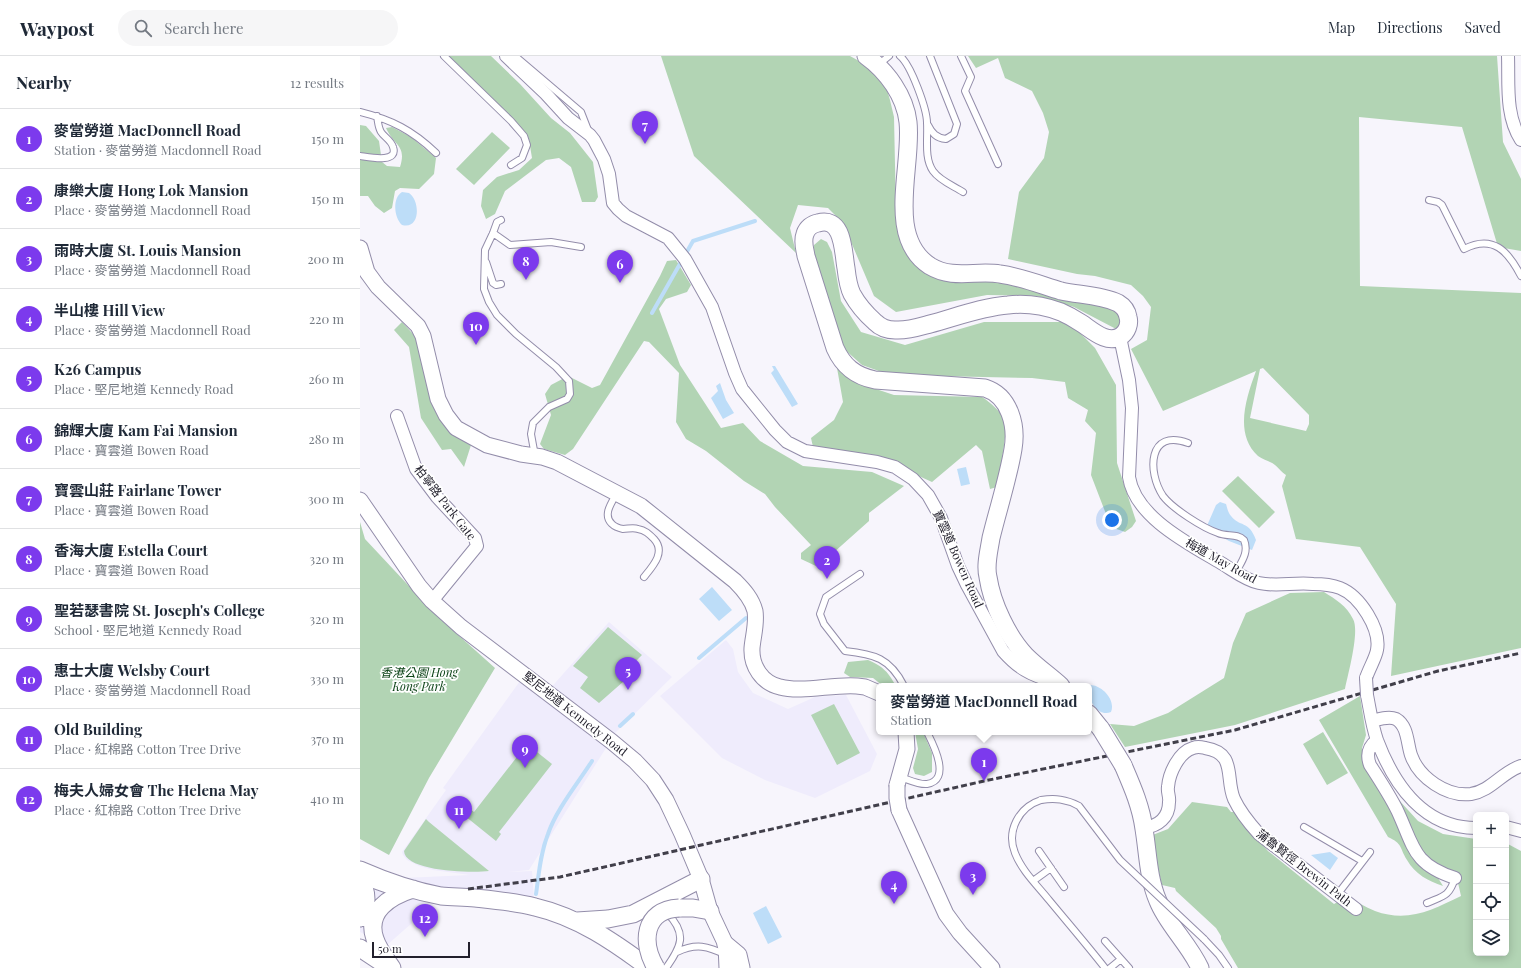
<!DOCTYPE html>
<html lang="en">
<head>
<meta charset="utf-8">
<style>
	:root { --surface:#fff; --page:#f6f6f7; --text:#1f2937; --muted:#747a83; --line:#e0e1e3; --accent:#7c3aed }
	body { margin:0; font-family:"Playfair Display","Noto Sans TC",serif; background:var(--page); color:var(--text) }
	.controls { position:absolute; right:12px; bottom:12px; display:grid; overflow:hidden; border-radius:6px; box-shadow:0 2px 10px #0003 }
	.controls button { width:36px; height:36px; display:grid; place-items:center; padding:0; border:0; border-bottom:1px solid var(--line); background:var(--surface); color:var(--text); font:20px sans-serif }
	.scale { position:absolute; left:12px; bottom:10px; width:98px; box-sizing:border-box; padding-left:4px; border:2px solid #22202c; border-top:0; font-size:11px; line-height:14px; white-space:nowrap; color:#22202c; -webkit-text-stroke:3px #fff; paint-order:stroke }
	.you { position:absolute; left:752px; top:464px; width:14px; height:14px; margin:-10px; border:3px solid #fff; border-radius:50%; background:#1a73e8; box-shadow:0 0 0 6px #1a73e833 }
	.badge { display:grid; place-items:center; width:26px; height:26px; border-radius:50%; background:var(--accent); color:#fff; font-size:13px; font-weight:700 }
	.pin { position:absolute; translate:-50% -33px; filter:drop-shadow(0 1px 2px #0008) }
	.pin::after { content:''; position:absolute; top:21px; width:14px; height:12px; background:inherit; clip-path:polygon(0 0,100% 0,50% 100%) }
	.popup { position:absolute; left:516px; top:627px; width:216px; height:52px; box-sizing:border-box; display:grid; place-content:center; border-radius:6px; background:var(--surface); filter:drop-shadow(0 1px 3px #0005); font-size:13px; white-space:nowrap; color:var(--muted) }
	.popup b { font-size:15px; color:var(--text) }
	.popup::after { content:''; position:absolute; left:50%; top:100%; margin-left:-8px; border:8px solid transparent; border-top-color:var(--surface) }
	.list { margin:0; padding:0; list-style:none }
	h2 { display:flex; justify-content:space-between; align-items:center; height:52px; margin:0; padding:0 16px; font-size:17px }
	h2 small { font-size:13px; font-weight:400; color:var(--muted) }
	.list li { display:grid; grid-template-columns:26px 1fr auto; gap:12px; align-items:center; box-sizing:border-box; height:60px; padding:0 16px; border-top:1px solid var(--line) }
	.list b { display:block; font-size:15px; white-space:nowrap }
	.list p { margin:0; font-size:13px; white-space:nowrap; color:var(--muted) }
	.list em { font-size:13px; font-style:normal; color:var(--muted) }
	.icon { flex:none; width:22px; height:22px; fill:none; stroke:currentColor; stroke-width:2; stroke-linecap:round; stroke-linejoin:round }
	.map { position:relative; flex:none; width:1161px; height:912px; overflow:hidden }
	header { display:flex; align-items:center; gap:24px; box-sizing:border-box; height:56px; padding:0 20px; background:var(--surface); border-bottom:1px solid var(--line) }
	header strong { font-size:19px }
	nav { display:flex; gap:22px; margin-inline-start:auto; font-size:14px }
	.search { width:280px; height:36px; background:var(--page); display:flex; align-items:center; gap:10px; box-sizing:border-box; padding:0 14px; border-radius:22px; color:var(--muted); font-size:15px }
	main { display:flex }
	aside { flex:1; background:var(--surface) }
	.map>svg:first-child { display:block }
</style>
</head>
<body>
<header>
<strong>Waypost</strong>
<div class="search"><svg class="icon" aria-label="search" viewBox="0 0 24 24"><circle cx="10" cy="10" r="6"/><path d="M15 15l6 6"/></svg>Search here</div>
<nav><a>Map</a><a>Directions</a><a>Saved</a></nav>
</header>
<main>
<aside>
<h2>Nearby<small>12 results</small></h2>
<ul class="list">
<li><span class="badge">1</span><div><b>麥當勞道 MacDonnell Road</b><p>Station · 麥當勞道 Macdonnell Road</p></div><em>150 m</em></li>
<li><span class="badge">2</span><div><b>康樂大廈 Hong Lok Mansion</b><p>Place · 麥當勞道 Macdonnell Road</p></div><em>150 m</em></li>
<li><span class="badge">3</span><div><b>雨時大廈 St. Louis Mansion</b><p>Place · 麥當勞道 Macdonnell Road</p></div><em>200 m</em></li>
<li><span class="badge">4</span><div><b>半山樓 Hill View</b><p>Place · 麥當勞道 Macdonnell Road</p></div><em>220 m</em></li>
<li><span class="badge">5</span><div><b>K26 Campus</b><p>Place · 堅尼地道 Kennedy Road</p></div><em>260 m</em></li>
<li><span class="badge">6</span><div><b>錦輝大廈 Kam Fai Mansion</b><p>Place · 寶雲道 Bowen Road</p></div><em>280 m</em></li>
<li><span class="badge">7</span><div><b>寶雲山莊 Fairlane Tower</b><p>Place · 寶雲道 Bowen Road</p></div><em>300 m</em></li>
<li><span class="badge">8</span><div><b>香海大廈 Estella Court</b><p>Place · 寶雲道 Bowen Road</p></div><em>320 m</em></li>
<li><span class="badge">9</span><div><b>聖若瑟書院 St. Joseph's College</b><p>School · 堅尼地道 Kennedy Road</p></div><em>320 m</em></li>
<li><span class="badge">10</span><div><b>惠士大廈 Welsby Court</b><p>Place · 麥當勞道 Macdonnell Road</p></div><em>330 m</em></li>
<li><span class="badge">11</span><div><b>Old Building</b><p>Place · 紅棉路 Cotton Tree Drive</p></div><em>370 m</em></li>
<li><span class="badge">12</span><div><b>梅夫人婦女會 The Helena May</b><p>Place · 紅棉路 Cotton Tree Drive</p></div><em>410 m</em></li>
</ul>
</aside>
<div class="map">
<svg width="1161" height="912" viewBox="0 0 1161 912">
	<rect width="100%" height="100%" fill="#f7f5fc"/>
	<path fill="#efecfc" d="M249 566 312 621 250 682 188 635Z
		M366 584 373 593 378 616 393 637 428 653 455 641 486 639 517 698 510 715 455 742 405 724 362 702 300 640Z
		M160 625 246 692 169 814 147 816 172 815 174 842 76 846 27 889 0 876V828L28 839 43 822 110 819 73 814 59 810 47 804 43 799 42 796 86 734 83 732Z"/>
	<path fill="#b2d4b4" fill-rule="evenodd" d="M82 0H131L160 28 191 62 210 77 233 106 238 141 235 146H222L211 111 199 102 186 104 145 135 135 158 126 163 121 150 123 134 137 121 159 114 172 102 169 84Z
		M301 0H490L499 5 519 23 527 34 530 44 534 61 536 157 556 205 767 255 758 274 714 251 677 240 627 239 536 256 514 240 483 167 468 152 438 149 430 172 436 197 334 100Z
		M608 0H1137L1143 86 1161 123V195L1138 191 1102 71 999 61 1000 230 1161 237V592L1031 620 1036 548 1000 491 936 483 922 430 926 419C921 416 919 412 915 409 910 405 903 404 898 400 874 378 886 342 896 315L803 355 771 293 787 284 791 251 783 240 771 229 735 220 717 218 648 203 659 136 684 102 689 76 683 57 672 35 645 22 638 2 616 12ZM903 312 949 359V368L946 375 890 362 900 313Z
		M0 69 6 70 19 85 22 106 27 110 40 111C47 89 34 90 26 72L32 71 51 81 76 102 74 118 59 133 40 132 35 135 32 152 24 157 15 150 8 140H0Z
		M132 76 150 92 114 129 96 113Z
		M461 183 467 186 472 196 481 245 501 276 545 289 624 266H709L735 292 756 329 757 407 776 465 772 471 765 476 751 471 731 419 736 377 725 365 728 354 708 342 705 326 672 322 530 319 502 309 484 293 453 199 454 189Z
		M316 204 331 229 327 236 306 243 299 253 320 309 361 372 383 367 400 385 443 410 512 416 544 430 509 457V465L463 506 456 510 441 503V497L451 489 415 451 405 438 384 425 346 395 326 383 316 366 319 317 289 286 284 285 213 393 205 399 184 393 180 388 191 359 185 338 191 329 208 320 232 332 240 329 300 220 307 205Z
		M42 266 54 279 61 294 71 345 111 389 104 411 91 393 82 394 61 362 49 291 34 274Z
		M477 312 495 326 534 339 622 341C631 347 641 355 645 366 648 376 639 419 637 431L630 433 622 395 616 389 572 426 519 402 453 391 451 382 474 364 483 346Z
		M878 420 915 456 899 472 862 435Z
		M0 466 5 483 77 560 135 612 69 722 29 799 0 783Z
		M964 536C975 543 987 550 993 563 1000 575 988 618 985 633L875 669 765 691 750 668 774 670 808 657 864 622 873 587 886 557 930 537Z
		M248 571 282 599 268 613 272 618 239 647 220 632 228 621 213 610Z
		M508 604C524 611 528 616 536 630H523L513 622 490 621 484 617 488 606Z
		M1000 640 1006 679 1002 692V698L1083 830C1068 825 1055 818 1047 804 1039 791 1043 788 1028 781L959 664Z
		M474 648 500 697 477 709 451 659Z
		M555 676H563L572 697V716L564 720 555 718 553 712 558 693Z
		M963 676 988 717 967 729 943 688Z
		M167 688 192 708 139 776 141 778 136 785 95 752 101 746 114 756Z
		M1038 743 1058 765 1083 778 1116 783V897H1146V787L1161 795V912H878L861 883V880L856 872 816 835 815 832 802 829 790 780 808 773 832 746 867 751 871 756H874L908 795 974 848 987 841C996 845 1005 851 1015 855 1048 867 1072 854 1101 840L1096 818 1083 814 1061 796Z
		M66 763 69 766 129 815C113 817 45 816 44 795Z"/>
	<path fill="#bdddf8" d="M42 136 49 137C60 144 61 174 42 169 34 162 32 142 42 136Z
		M412 310H415L438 348 432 351 411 317 414 314Z
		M360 327 366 344 374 357 363 363 351 342 358 335 356 330Z
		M606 411 610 428 601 430 597 413Z
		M860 446 866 448C867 451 868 457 871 460 879 471 889 464 896 484L892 494 869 485 846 472 856 449Z
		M352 531 372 554 359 565 339 543Z
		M730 629C742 629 756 644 751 656 737 662 725 640 730 629Z
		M970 796 978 802 970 814 951 799Z
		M406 850 422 881 408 888 393 857Z"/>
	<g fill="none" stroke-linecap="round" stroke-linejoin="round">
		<path stroke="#bdddf8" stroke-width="4" d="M292 257 333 185 395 165
			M339 602 386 562
			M260 670 273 658
			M176 838C179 818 180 798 188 778 196 754 218 727 232 705"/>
		<defs>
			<path id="service" d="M84 0 151 65 164 80 167 89 162 102 151 109
				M155 0 221 56 228 74
				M540 0C551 9 567 53 567 67 568 83 564 102 573 115 580 125 594 130 603 136
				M601 0 611 21 605 35 638 108
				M518 9 529 0
				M0 56C32 64 52 74 76 97
				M568 69C572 77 576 82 586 83L594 78 597 68 570 0
				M0 100C8 101 39 108 33 91 31 84 24 81 21 76 18 71 18 65 17 60
				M1069 144 1078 146 1082 149 1104 193C1133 178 1148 195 1161 220
				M141 164 137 166 133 177 125 194 124 233 129 246 137 259 156 278 196 311 209 325 210 338 207 343 189 351 173 367 171 378 175 400
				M133 177 150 189 191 186 221 191
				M126 206 133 227 136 229 141 228
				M828 387C788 372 787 416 803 440 813 453 843 472 858 477 867 481 877 477 884 484 889 496 882 505 876 516
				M257 437C252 446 242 459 252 468 255 471 258 472 263 473 268 473 273 471 278 473 285 474 289 478 294 483 306 496 293 510 284 521
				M500 518 466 541 460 558 464 568 485 595C514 598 530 602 544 630
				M540 721C547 723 559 729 567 728 592 724 573 688 567 676
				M681 744C659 751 646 775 655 797 662 815 677 829 689 844 708 867 727 889 745 912
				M944 771 1002 805
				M679 795 704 831
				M673 825 691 812
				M5 826 36 837
				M977 839 1010 796
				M1067 847C1083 840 1089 841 1095 822
				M844 883 859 899 868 912
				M745 885 769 912
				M317 896C336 887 348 890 366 899
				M306 912C321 891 328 878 307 857
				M750 912 761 903"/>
			<path id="minor" d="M146 0 186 38 208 62 230 79 234 84 244 103 249 118 253 147 258 153 266 160 308 182 325 203 352 251 375 317 382 333 415 374 427 386 445 395 517 406 535 411 553 423 568 439 581 462 598 510 607 529 643 595C658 612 670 619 692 625
				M1148 0C1149 28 1145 59 1161 84
				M760 281 769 324 772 352 769 421C775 461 829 488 861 507 873 514 885 524 899 527 916 531 935 526 953 528 962 528 972 529 980 532 1000 540 1021 573 1017 594 1016 601 1009 613 1006 622
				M37 360 56 413 77 441 115 482 117 490 72 545
				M1007 639C1010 654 1012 670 1017 684 1034 729 1064 772 1116 772
				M1012 665C1020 663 1029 660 1036 663 1048 670 1047 687 1051 699 1059 722 1087 741 1111 738 1131 735 1142 716 1161 710
				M1017 684C1008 691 1006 698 1010 709 1019 723 1029 738 1037 754 1054 790 1052 808 1095 822
				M1146 771 1161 775
				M784 772C798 770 809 762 809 746 810 741 807 736 808 731 809 717 819 696 833 692 838 690 841 691 845 692 877 697 865 722 874 743 880 756 889 767 899 778L996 853"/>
			<path id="tertiary" d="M0 192 7 216 18 231 58 270 63 280 78 343 86 359 96 372 127 389 161 398 182 401 197 406 281 450 375 525C384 534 392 543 395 555 397 568 393 580 392 592 391 610 402 627 420 631 442 637 473 628 497 630L505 631 519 637
				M0 444 59 530 72 545 101 571 251 685 275 705 293 724 306 744 322 778 341 823 350 855 366 889 367 912
				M537 729 547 693 546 676
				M539 754 586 858 600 877 632 912"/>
			<path id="secondary" d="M506 0C527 15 545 40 548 66 553 110 525 181 570 210 593 224 616 214 640 218 661 221 681 229 701 235 719 239 741 239 758 247 763 250 767 255 768 261 770 268 767 276 761 280 747 289 732 274 721 267 715 263 708 259 701 256 685 250 666 247 648 249 622 251 596 261 570 268 559 271 547 275 535 274 528 274 520 271 515 266 506 258 498 249 492 238 488 230 487 221 486 212 483 196 484 160 458 167 452 168 447 172 445 178 442 186 445 193 446 200L475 292C483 310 495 320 515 324L625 332C650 340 657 370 653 393 648 423 638 453 631 482 629 495 625 509 628 521 632 548 648 581 666 600 677 611 690 620 701 630
				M729 658 741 673
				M763 709C772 730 781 750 784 773 788 797 788 822 798 845 807 868 829 888 840 912
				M0 814C25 825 54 835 81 840 92 841 103 841 115 842 134 844 156 846 175 851 218 861 254 886 289 912
				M0 824C8 835 8 851 0 862
				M319 852H333L350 855
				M217 865 248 863 273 858 341 823
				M366 889 378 899 381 912
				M0 892 27 910
				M32 912C26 903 18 893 15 883 5 855 31 840 53 833"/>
		</defs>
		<use href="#service" stroke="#938daa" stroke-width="8"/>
		<use href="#minor" stroke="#938daa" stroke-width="14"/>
		<use href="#tertiary" stroke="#938daa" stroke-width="17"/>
		<use href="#secondary" stroke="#938daa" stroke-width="19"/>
		<use href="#service" stroke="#fff" stroke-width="6"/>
		<use href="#minor" stroke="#fff" stroke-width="12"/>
		<use href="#tertiary" stroke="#fff" stroke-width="15"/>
		<use href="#secondary" stroke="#fff" stroke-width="17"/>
		<path stroke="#413f4a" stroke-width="3" stroke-dasharray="6 3" stroke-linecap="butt" d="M108 833 200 821 624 725 875 674 1078 615 1161 597"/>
		<defs>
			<path id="service-bridge" d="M681 744C695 742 706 743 719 750L760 804 844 883"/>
			<path id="minor-bridge" d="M1006 622 1007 639"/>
			<path id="tertiary-bridge" d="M537 729V742L539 754"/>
			<path id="secondary-bridge" d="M741 673 763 709
				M296 912C281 887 283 854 319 852"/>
		</defs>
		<use href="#service-bridge" stroke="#938daa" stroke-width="8" stroke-linecap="butt"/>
		<use href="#minor-bridge" stroke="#938daa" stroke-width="14" stroke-linecap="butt"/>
		<use href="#tertiary-bridge" stroke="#938daa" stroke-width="17" stroke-linecap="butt"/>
		<use href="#secondary-bridge" stroke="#938daa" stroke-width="19" stroke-linecap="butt"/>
		<use href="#service-bridge" stroke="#fff" stroke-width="6"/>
		<use href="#minor-bridge" stroke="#fff" stroke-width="12"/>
		<use href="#tertiary-bridge" stroke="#fff" stroke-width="15"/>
		<use href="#secondary-bridge" stroke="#fff" stroke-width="17"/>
	</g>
	<g text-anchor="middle" stroke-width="3.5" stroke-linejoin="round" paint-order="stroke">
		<g font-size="12" fill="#22202c" stroke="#fff">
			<text transform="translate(85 447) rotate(52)" y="4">柏寧路 Park Gate</text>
			<text transform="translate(598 503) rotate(66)" y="4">寶雲道 Bowen Road</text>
			<text transform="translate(861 505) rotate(29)" y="4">梅道 May Road</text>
			<text transform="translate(215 658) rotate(38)" y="4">堅尼地道 Kennedy Road</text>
			<text transform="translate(944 812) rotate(38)" y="4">蒲魯賢徑 Brewin Path</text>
		</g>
		<g font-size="12" font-style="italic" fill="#0c4317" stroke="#fff">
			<text x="59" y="621">香港公園 Hong<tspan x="59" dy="14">Kong Park</tspan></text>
		</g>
	</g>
</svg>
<div class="controls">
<button>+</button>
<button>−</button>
<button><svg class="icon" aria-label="locate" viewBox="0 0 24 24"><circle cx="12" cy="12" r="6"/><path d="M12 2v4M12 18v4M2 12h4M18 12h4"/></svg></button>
<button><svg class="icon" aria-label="layers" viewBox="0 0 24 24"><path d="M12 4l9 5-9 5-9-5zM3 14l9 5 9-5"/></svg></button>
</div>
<div class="scale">50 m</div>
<div class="you"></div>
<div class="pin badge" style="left:624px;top:725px">1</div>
<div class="popup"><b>麥當勞道 MacDonnell Road</b>Station</div>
<div class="pin badge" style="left:467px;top:523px">2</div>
<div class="pin badge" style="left:613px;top:839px">3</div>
<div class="pin badge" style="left:534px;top:848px">4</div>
<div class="pin badge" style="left:268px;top:634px">5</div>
<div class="pin badge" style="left:260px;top:227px">6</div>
<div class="pin badge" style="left:285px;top:88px">7</div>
<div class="pin badge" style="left:166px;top:224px">8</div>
<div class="pin badge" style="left:165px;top:712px">9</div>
<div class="pin badge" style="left:116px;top:289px">10</div>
<div class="pin badge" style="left:99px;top:773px">11</div>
<div class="pin badge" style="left:65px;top:881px">12</div>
</div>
</main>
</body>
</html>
